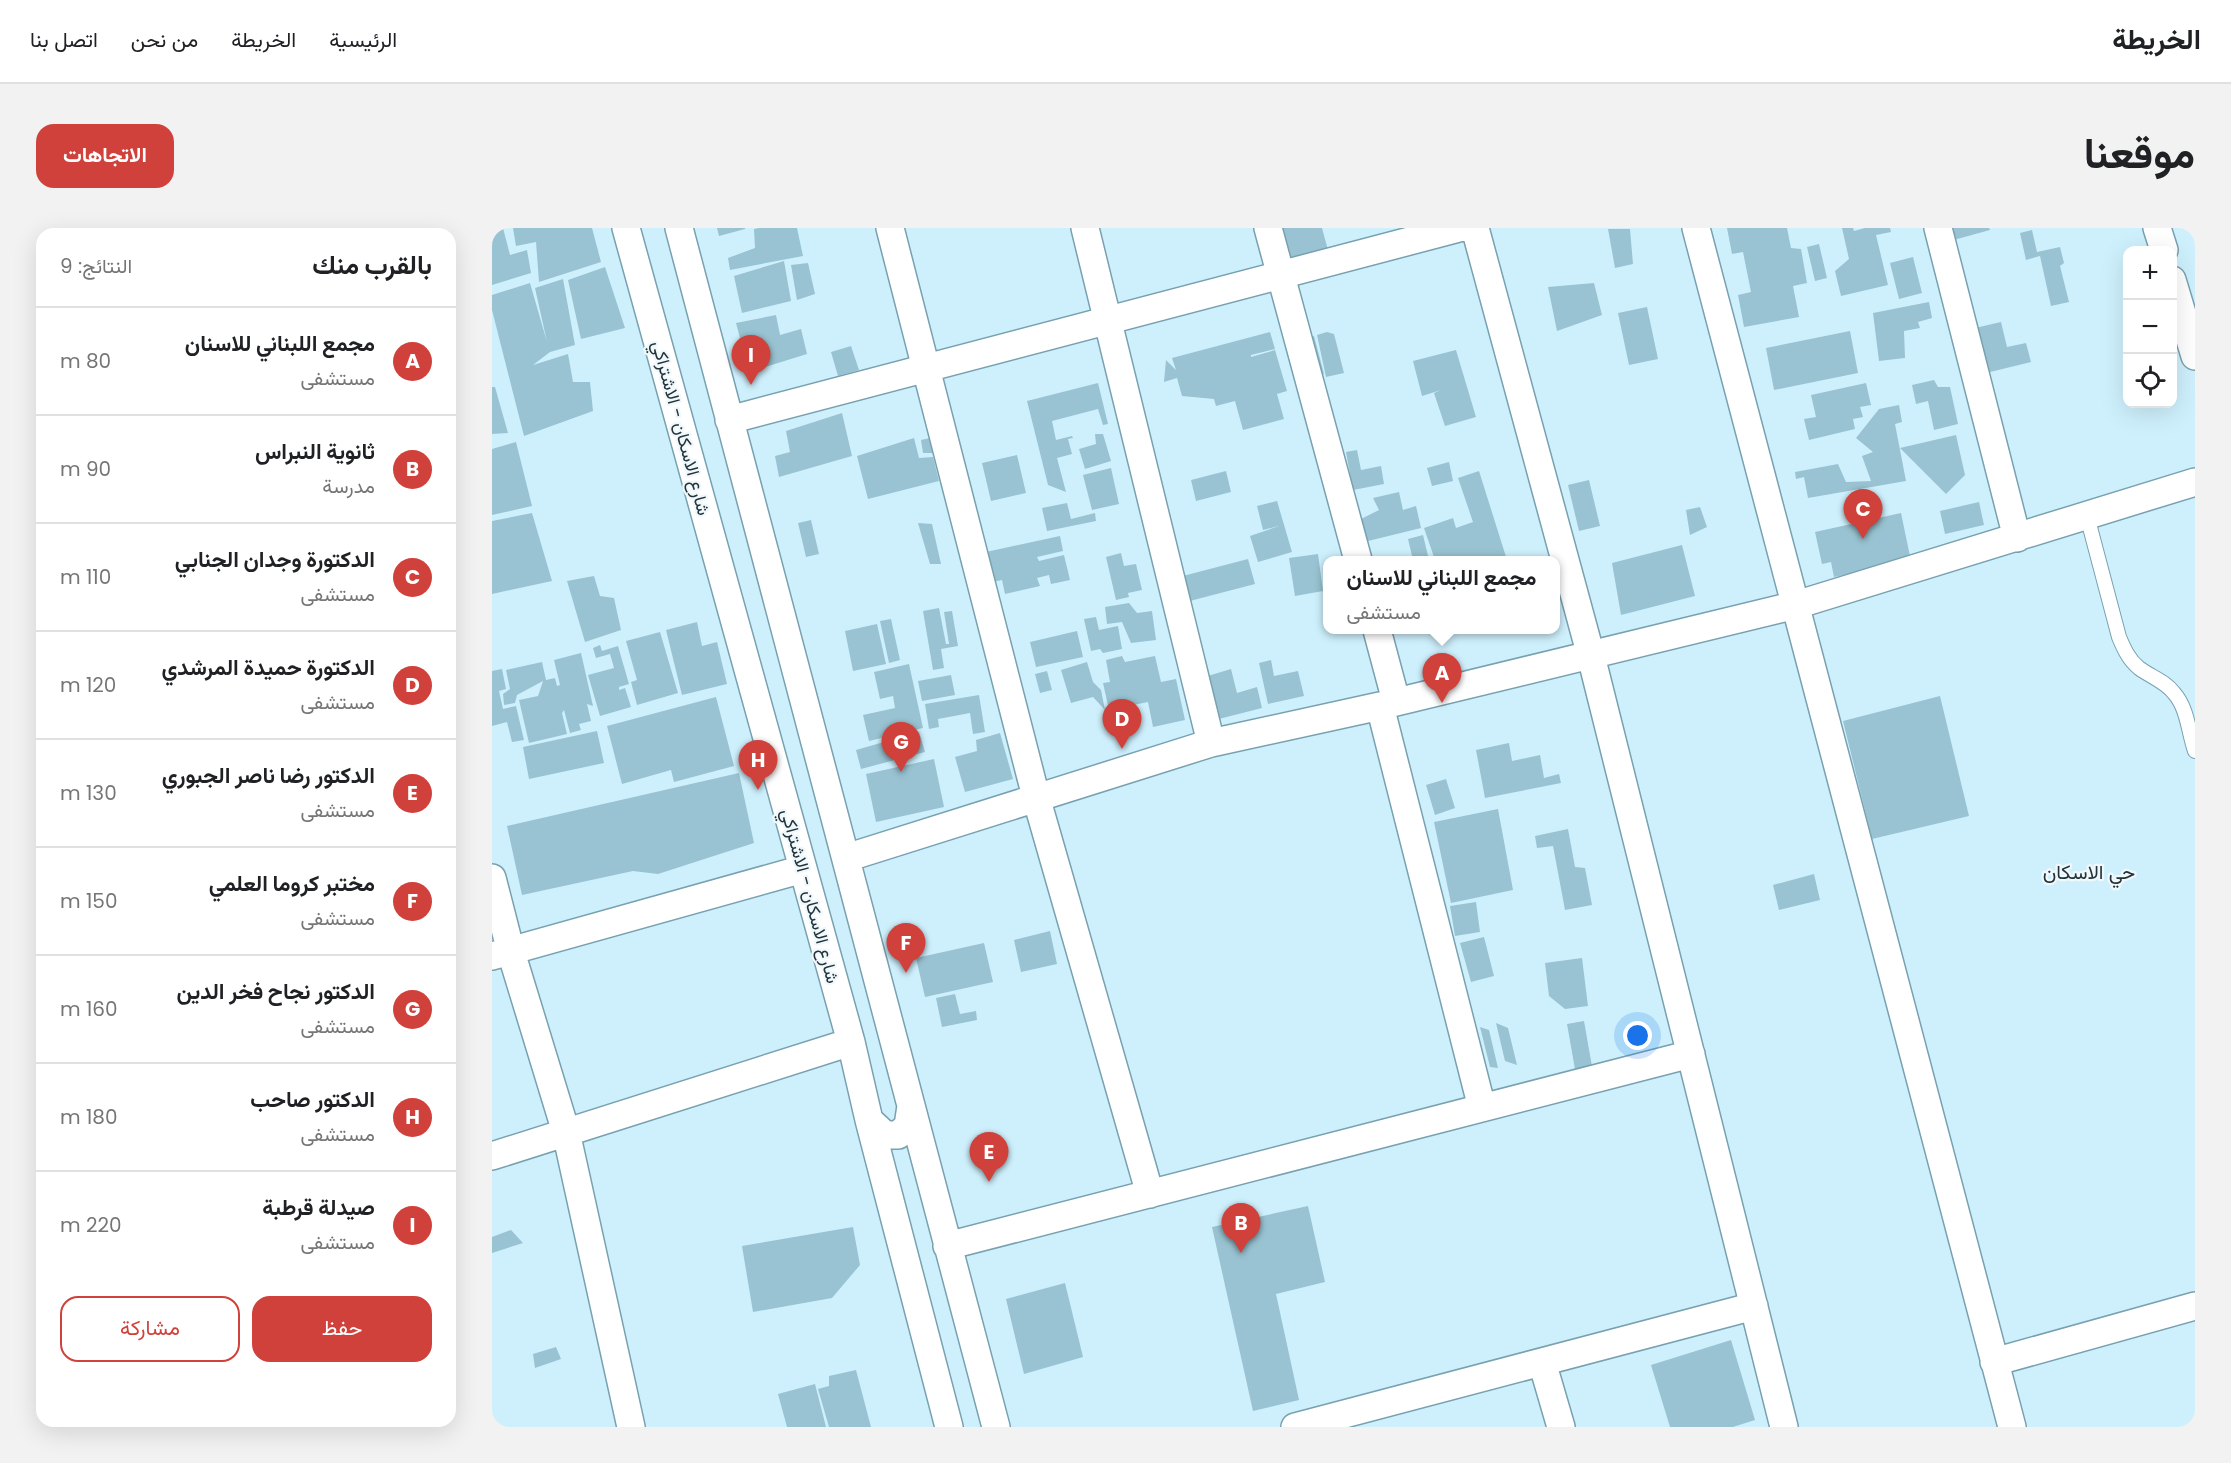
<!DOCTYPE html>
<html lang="ar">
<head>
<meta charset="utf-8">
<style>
	:root { --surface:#fff; --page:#f2f2f2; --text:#202124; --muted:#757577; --line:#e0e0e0; --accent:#cf413a }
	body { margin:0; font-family:Poppins,Vazirmatn,sans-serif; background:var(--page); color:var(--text); direction:rtl }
	.controls { position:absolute; right:18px; top:18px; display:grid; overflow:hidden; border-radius:12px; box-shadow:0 6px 24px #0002 }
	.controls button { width:54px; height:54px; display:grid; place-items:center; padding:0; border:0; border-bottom:2px solid var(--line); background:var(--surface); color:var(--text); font:30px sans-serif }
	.you { position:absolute; left:1146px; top:808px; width:21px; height:21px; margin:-15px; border:4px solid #fff; border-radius:50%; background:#1a73e8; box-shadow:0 0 0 9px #1a73e833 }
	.badge { display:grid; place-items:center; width:39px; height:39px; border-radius:50%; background:var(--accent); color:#fff; font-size:20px; font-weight:700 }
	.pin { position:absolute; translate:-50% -50px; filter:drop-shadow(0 2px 3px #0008) }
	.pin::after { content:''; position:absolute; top:32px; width:21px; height:18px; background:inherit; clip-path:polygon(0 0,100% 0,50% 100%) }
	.popup { position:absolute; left:831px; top:328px; width:237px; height:78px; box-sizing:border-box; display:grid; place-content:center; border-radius:12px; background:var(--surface); filter:drop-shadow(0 2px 4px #0005); font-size:20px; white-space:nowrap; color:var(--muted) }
	.popup b { font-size:22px; color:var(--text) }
	.popup::after { content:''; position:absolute; left:50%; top:100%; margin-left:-12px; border:12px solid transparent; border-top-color:var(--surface) }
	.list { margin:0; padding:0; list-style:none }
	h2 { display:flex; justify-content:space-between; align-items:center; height:78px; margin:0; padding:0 24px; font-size:26px }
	h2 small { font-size:20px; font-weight:400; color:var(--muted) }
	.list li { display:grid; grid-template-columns:39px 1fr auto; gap:18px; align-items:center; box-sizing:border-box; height:108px; padding:0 24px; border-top:2px solid var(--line) }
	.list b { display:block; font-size:22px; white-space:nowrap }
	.list p { margin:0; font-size:20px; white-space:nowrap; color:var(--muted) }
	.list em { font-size:20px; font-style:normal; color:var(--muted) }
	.actions { display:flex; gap:12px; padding:18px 24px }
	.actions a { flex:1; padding:14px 0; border:2px solid var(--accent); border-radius:18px; text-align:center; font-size:21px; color:var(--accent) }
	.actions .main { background:var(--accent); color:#fff }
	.icon { flex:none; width:33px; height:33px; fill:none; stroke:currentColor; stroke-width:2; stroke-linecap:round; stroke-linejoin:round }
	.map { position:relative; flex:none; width:1703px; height:1199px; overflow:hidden; direction:ltr; border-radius:18px }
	header { display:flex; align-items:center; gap:36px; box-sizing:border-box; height:84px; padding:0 30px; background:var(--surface); border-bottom:2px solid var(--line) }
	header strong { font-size:28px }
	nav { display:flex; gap:33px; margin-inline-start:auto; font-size:21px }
	.intro { display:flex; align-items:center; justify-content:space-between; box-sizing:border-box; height:144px; padding:0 36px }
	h1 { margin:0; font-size:42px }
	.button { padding:15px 27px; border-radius:18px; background:var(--accent); color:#fff; font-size:21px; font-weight:700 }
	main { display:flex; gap:36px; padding:0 36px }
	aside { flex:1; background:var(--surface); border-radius:18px; box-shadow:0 6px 24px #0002 }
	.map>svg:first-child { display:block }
</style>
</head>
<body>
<header>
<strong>الخريطة</strong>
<nav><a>الرئيسية</a><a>الخريطة</a><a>من نحن</a><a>اتصل بنا</a></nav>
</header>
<div class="intro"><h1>موقعنا</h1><a class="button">الاتجاهات</a></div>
<main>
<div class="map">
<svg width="1703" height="1199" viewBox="0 0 1703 1199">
	<rect width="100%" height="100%" fill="#cef0fd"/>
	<path fill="#99c3d2" d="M0 0H11L18 27 35 22 39 45 0 57Z
		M21 0H100L109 34 47 54 44 14 24 18Z
		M225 0H253V1L227 8Z
		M267 0H305L311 28 238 42 236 30 263 20 262 1Z
		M782 0H830L836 22 791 34Z
		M1235 0H1295L1299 20 1309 21 1315 55 1301 58 1307 89 1252 99 1246 67 1259 64 1251 24 1240 26Z
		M1350 0H1361L1362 3 1373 0H1398L1399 4 1384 7 1396 57 1349 68 1343 43 1357 31Z
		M1454 0H1497L1498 2 1458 13Z
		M1116 1H1138L1141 36 1123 40Z
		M1540 2 1545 24 1568 19 1572 35 1568 38 1577 74 1559 78 1548 28 1534 32 1528 5Z
		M1327 16 1335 50 1323 53 1315 19Z
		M1421 29 1430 65 1407 71 1398 35Z
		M292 33 299 73 250 85 242 48Z
		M316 35 323 66 305 72 299 37Z
		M113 39 133 100 89 111 76 52Z
		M71 51 83 117 58 124 41 137 76 126 81 154H98L101 183 32 208 0 82V67L38 55 55 114 43 60Z
		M1102 55 1110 87 1065 103 1056 59Z
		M1437 74 1440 90 1426 94 1428 100 1412 103 1413 130 1387 133 1381 85Z
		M1155 79 1166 131 1137 137 1126 85Z
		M284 87 288 107 309 101 315 126 257 144 244 95Z
		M1509 94 1515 119 1534 115 1539 134 1494 145 1483 100Z
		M1358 103 1366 145 1282 162 1274 120Z
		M778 104 783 121 759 127V129L783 122 795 163 785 166 792 191 751 202 743 173 724 178 722 171 690 168 685 150 672 154 674 132 684 142 680 130Z
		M835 104 842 106 852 145 834 149 825 107Z
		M822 108 832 146 821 150 810 111Z
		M359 118 367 142 346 148 339 124Z
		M964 122 984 189 953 198 942 165 949 162 930 168 921 133Z
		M1442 152 1446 159H1458L1466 196 1442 202 1436 173 1424 176 1420 157Z
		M606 155 616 196 611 197 606 181 560 193 564 212 580 208 581 210 576 211 580 226 565 230 574 264 556 257 535 173Z
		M1374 155 1379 177 1368 179 1371 189 1361 191 1363 201 1317 212 1312 191 1324 189 1319 167Z
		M0 159H3L16 205 0 206Z
		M1407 177 1410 194 1403 196 1414 253 1316 270 1312 249 1304 251 1303 244 1346 236 1354 254 1379 253 1370 228 1381 224 1364 210 1387 181Z
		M350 185 360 228 287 249 283 228 298 224 294 203Z
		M603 206H611L619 233 593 241 587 221 604 216Z
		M1464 207 1473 247 1454 266 1408 220Z
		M422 210 427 230 441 229 447 253 376 271 365 228Z
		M438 210 442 225H431L429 212Z
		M24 214 40 278 0 287V221Z
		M865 222 869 242 889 238 892 256 861 262 854 224Z
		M525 227 534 265 499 273 490 235Z
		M957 234 961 253 940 258 935 240Z
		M619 240 627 276 600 282 591 247Z
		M734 243 739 264 704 273 699 252Z
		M987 243 1015 332H943L932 300 961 290 964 300 981 294 966 250Z
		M1097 252 1108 298 1087 303 1076 257Z
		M907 264 911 282 924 278 929 300 868 315 863 294 887 282 881 270Z
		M785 273 800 324 766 334 758 308 787 298 771 302 765 278Z
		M1487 274 1492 297 1453 306 1448 283Z
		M575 275 579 291 603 285 604 293 555 303 550 280Z
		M1208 279 1215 299 1198 307 1194 282Z
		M40 285 60 353 0 366V293Z
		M1409 285 1419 333 1342 349 1339 334 1330 336 1323 304Z
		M319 292 327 326 314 329 306 295Z
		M426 295 440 296 449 336H438Z
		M931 307 937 332H921L916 311Z
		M568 308 571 323 545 329 547 333 572 327 578 352 559 356 557 347 545 350 548 358 513 366 510 352 501 354 494 324Z
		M1190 317 1203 368 1129 387 1120 335Z
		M629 325 632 338 644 336 650 362 636 365 637 369 624 372 614 329Z
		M826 326 831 363 803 368 797 330Z
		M756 331 763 356 694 374 687 349Z
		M102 348 108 368 122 370 129 402 93 414 75 353Z
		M637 375 645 385 660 383 664 412 639 415 630 394 615 396 613 379Z
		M447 380 454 416H457L452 384 460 383 466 418 449 421 452 440 441 442 431 383Z
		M604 389 607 402 626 398 630 421 611 425 608 421 599 423 592 391Z
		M399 391 408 432 397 435 388 393Z
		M205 394 210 418 225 414 235 456 190 467 174 402Z
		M385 396 394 436 361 443 353 403Z
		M585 403 591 429 544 439 538 414Z
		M168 404 186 465 145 477 139 454 145 452 134 413Z
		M108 417 110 423 126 418 137 456 127 459V462L133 460 139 479 108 488 96 447 122 440 118 426 104 430 101 420Z
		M89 425 101 478 95 476 99 493 87 496 89 502 78 505 72 482 70 485 75 506 37 515 27 472 46 468 51 453 25 467 23 475 12 477 11 466 18 461 14 442 50 434 54 452 63 450 65 458 68 457 62 432Z
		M630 428 633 434 663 428 669 454 684 451 693 492 661 499 656 474 617 482 611 455 618 454 614 432Z
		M779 432 782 448 806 443 812 468 776 476 767 435Z
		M595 434 601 454 609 462 613 482 601 469 579 475 569 442Z
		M417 436 431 500 377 513 371 487 403 480 401 468 388 471 382 444Z
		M10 441 14 461 7 463 11 481 24 478 32 512 20 514 15 494 0 498V443Z
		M739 441 745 465 765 459 770 480 719 493 709 450Z
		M555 443 560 462 548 465 543 446Z
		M459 447 463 467 430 473 426 453Z
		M487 467 493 504 481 506 478 485 446 491 447 499 437 501 433 476Z
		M1448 468 1477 588 1380 611 1351 493Z
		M224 469 242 538 182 554 179 542 130 556 115 498Z
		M105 503 112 535 37 551 31 519Z
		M427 504 433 524 369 541 364 522Z
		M508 505 521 551 473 564 463 529 485 523 484 512Z
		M1017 515 1020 533 1048 527 1052 550 1067 546 1069 555 993 570 984 522Z
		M442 531 452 579 384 594 374 546Z
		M247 545 262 615 166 646 141 643 30 667 15 598Z
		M954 551 963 580 943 587 934 557Z
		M1006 581 1021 662 959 675 942 594Z
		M1076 601 1083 639 1093 640 1100 677 1073 682 1061 618 1045 620 1043 608Z
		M1322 646 1328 672 1287 682 1281 657Z
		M984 674 988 704 963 708 958 678Z
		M558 703 565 736 529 744 522 712Z
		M992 709 1002 748 979 754 968 715Z
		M492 715 501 754 433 769 424 730Z
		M1090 730 1096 778 1073 781 1057 768 1053 735Z
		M463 766 468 786 484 783 485 792 450 799 444 770Z
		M1092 793 1101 844 1084 847 1075 796Z
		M1004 795 1016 800 1025 837 1013 833Z
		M988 799 997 802 1006 840 998 839Z
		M816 978 833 1054 784 1066 807 1172 761 1183 720 999Z
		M361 999 368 1037 340 1070 261 1084 250 1018Z
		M19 1002 31 1015 0 1025V1009Z
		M573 1055 591 1129 532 1146 514 1071Z
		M1239 1112 1263 1192 1241 1199H1178L1159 1137Z
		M64 1119 69 1131 43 1140 41 1126Z
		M364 1142 379 1199H337L326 1161 337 1158V1148Z
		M323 1156 334 1199H295L286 1166Z"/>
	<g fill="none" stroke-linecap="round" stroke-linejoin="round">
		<defs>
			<path id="lane" d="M1595 288 1627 409C1632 421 1637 432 1647 440 1659 449 1673 453 1682 465 1696 481 1696 503 1703 523"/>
			<path id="street" d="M134 0 359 814 377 892 457 1199
				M187 0 504 1199
				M398 0 544 569 658 966
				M593 0 719 515
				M776 0 866 332
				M983 0 1099 428 1292 1199
				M1204 0 1520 1199
				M1446 0 1525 310
				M1665 0 1672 22
				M1680 52 1703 128
				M237 192 967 0
				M885 402 904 473
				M888 478 990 880
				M354 630 719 515 888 478 1304 377 1703 254
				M0 650 19 724 74 904 139 1199
				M0 728 311 641
				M377 892 393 907H406L416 898 419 878
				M0 928 359 814
				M455 1018 1199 826
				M1050 1134 1069 1199
				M1502 1134 1703 1078
				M803 1199 1262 1078"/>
		</defs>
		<use href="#lane" stroke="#78a1b0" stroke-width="16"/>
		<use href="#street" stroke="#78a1b0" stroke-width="30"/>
		<use href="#lane" stroke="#fff" stroke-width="14"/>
		<use href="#street" stroke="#fff" stroke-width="27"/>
	</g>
	<g text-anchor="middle" stroke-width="4.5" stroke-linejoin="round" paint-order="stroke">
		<g font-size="18" fill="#213238" stroke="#f0f8fc">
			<text transform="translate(189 200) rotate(75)" y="6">شارع الاسكان - الاشتراكي</text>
			<text transform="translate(318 668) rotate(75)" y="6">شارع الاسكان - الاشتراكي</text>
		</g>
		<g font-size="20" fill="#213238" stroke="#f0f8fc">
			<text x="1597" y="651">حي الاسكان</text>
		</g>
	</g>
</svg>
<div class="controls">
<button>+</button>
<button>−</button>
<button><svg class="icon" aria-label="locate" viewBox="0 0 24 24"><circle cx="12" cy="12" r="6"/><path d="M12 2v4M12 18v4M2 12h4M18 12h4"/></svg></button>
</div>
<div class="you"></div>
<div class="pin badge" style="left:950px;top:475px">A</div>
<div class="popup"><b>مجمع اللبناني للاسنان</b>مستشفى</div>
<div class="pin badge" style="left:749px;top:1025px">B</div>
<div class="pin badge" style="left:1371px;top:311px">C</div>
<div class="pin badge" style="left:630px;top:521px">D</div>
<div class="pin badge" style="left:497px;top:954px">E</div>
<div class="pin badge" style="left:414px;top:745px">F</div>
<div class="pin badge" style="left:409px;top:544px">G</div>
<div class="pin badge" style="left:266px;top:562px">H</div>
<div class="pin badge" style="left:259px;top:157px">I</div>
</div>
<aside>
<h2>بالقرب منك<small>النتائج: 9</small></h2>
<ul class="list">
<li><span class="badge">A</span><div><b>مجمع اللبناني للاسنان</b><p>مستشفى</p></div><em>80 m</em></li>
<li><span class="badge">B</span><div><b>ثانوية النبراس</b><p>مدرسة</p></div><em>90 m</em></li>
<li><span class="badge">C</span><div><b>الدكتورة وجدان الجنابي</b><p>مستشفى</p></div><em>110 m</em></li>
<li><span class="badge">D</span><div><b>الدكتورة حميدة المرشدي</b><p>مستشفى</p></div><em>120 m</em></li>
<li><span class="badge">E</span><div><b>الدكتور رضا ناصر الجبوري</b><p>مستشفى</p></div><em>130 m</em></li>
<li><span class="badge">F</span><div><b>مختبر كروما العلمي</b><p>مستشفى</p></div><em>150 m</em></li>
<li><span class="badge">G</span><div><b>الدكتور نجاح فخر الدين</b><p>مستشفى</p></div><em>160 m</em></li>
<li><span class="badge">H</span><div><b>الدكتور صاحب</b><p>مستشفى</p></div><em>180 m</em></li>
<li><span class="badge">I</span><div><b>صيدلة قرطبة</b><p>مستشفى</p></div><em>220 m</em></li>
</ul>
<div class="actions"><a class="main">حفظ</a><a>مشاركة</a></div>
</aside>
</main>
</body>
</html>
